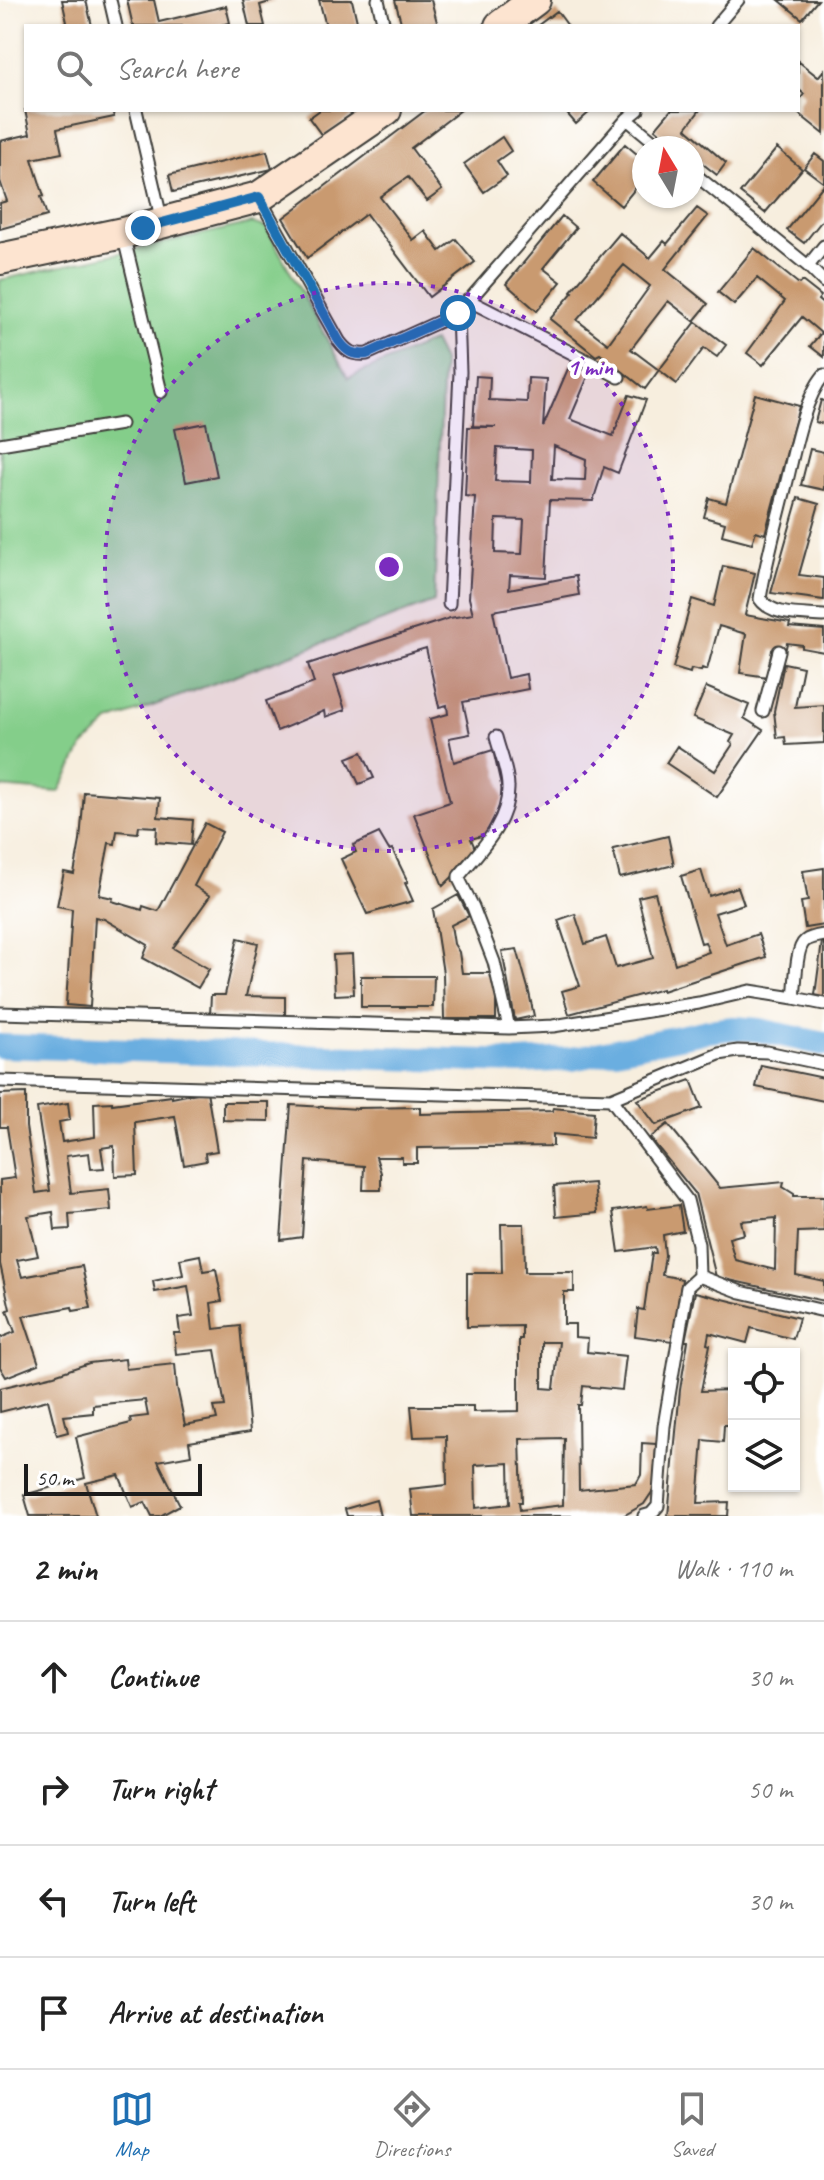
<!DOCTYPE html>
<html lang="en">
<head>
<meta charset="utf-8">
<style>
	:root { --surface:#fff; --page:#f2f2f2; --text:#222; --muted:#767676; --line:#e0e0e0; --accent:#1f6fb2 }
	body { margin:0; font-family:Caveat,sans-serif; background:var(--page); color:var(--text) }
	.controls { position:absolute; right:24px; bottom:24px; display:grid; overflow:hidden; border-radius:0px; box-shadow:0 2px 6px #0004 }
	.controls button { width:72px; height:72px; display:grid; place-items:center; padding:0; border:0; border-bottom:2px solid var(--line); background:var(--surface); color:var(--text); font:40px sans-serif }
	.compass { position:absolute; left:632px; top:136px; width:72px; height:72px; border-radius:50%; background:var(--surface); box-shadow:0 2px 6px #0004; rotate:350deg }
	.scale { position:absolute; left:24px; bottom:20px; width:178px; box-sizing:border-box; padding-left:8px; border:4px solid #1c1c1c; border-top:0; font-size:22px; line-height:28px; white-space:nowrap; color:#1c1c1c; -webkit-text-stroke:6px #fff; paint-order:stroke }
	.stop { position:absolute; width:24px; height:24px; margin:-18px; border:6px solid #1f6fb2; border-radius:50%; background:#fff }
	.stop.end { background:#1f6fb2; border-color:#fff; box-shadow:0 2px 8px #0008 }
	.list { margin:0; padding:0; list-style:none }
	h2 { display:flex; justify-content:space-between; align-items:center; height:104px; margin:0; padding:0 32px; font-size:34px }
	h2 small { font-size:26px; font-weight:400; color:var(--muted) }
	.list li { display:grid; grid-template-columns:52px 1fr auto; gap:24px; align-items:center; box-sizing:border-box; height:112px; padding:0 32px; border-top:2px solid var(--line) }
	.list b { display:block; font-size:30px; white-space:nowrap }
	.list em { font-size:26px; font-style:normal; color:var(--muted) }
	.icon { flex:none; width:44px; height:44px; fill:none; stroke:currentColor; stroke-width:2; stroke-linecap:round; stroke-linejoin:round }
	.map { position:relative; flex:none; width:824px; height:1516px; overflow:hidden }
	.search { position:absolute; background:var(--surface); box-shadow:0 2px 6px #0004; left:24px; right:24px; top:24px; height:88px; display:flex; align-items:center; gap:20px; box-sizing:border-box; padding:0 28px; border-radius:0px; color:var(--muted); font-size:30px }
	.sheet { height:552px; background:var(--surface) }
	nav { display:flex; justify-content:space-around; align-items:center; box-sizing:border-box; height:112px; border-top:2px solid var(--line); background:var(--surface); font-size:22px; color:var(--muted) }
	nav a { display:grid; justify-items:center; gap:4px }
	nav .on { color:var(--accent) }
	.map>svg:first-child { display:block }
</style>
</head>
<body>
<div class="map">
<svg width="824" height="1516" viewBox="0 0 824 1516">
	<rect width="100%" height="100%" fill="#fff"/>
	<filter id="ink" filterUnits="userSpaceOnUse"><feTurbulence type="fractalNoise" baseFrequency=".0125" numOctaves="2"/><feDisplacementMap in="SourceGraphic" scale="16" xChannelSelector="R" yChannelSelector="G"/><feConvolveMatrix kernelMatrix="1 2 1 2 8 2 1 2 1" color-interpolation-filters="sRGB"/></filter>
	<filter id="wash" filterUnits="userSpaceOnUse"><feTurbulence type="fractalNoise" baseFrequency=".006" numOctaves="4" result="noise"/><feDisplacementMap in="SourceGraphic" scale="32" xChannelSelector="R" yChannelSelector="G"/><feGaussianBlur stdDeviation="1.8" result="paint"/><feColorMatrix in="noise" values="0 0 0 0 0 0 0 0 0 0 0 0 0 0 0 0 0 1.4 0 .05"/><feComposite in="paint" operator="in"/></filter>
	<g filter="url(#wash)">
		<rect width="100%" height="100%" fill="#f7eede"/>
		<path fill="#84ce8a" stroke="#507553" stroke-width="2" d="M252 223 266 227 348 378 433 341 443 361 434 602 109 722 83 747 59 792 0 787V280Z"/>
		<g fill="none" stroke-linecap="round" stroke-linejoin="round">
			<path stroke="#6baee0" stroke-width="24" d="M0 1046 519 1062 572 1059 708 1031 734 1028 759 1030 824 1044"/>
		</g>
		<g id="blocks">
			<path fill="#c99a70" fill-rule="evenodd" d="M62 0H86L92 26H56L67 22Z
				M127 0H154L159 22 226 6 230 23 216 26H133Z
				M243 0H276L260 5 265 26H249Z
				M319 0H352L358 26H326Z
				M395 0H431L438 26H402Z
				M779 0H818L802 19Z
				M557 11 568 26H537Z
				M798 61 818 77 824 70V134L794 110H798V102L804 94 798 89Z
				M25 110H112L114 117 57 129 62 153 32 159 44 196 41 197 47 216 0 229V203L7 201 0 181V141L30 134Z
				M320 110H361L323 137 309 118Z
				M426 110H461L411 148 442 190 427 201 408 177 380 197 413 240 425 231 440 251 456 239 475 262 429 297 366 214 307 258 283 218Z
				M564 110H592L576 124Z
				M671 110H700L686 128 726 163 717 175 698 160 697 162 692 158V148H679L655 129Z
				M502 137 511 151 497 161 507 176 484 192 464 164Z
				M625 144 644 160V178L621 206 593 182Z
				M777 148 802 169 765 213 740 193Z
				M267 151 272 169 173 192 169 175Z
				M815 154 824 161V183L804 168Z
				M824 184V218L804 243 787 230Z
				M697 208 708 216 665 269 708 304 694 321 668 301 631 349 659 370 696 322 726 345 717 357 704 348 677 384 659 370 645 389 600 354 596 356 550 319 573 292 571 291 620 233 650 258 664 241 667 244ZM624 265 650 286 608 344 577 320Z
				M562 216 576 228 543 268 561 282 537 311 506 284Z
				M754 248 799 284 802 281 821 296 818 300 824 305V357L810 346 821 333 802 317 763 365 747 353 785 301 757 278 734 305 718 292Z
				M570 364 590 372 570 419 613 436 629 395 646 400 618 473 604 467 593 501 550 500 546 577 510 575 509 589 576 576 579 595 493 611 507 678 526 674 528 689 463 702 470 734 449 738 454 762 493 750 504 798 485 835 471 839 477 853 443 886 414 814 450 802 430 719 448 714 447 705 439 707 426 648 334 676 345 710 325 717 324 711 277 731 266 701 314 683 308 664 450 618 473 614 469 598 475 497 465 496 468 427H496L473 426 476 376 490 377 489 400 527 402 528 378 546 379 543 427ZM554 446 586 459 585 480 552 479ZM497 448 532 450 531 482 495 481ZM496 519 524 520 522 554 495 553Z
				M755 394 799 406 765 534 756 531 752 543 722 535 725 523 704 517 709 498 726 503Z
				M821 400 824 401V424L815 422Z
				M206 423 217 476 186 482 175 429Z
				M810 449 824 452V490L801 485Z
				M798 498 819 504 799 575 824 578V600L771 593Z
				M723 566 755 573 745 615 790 623 789 627 824 630V652L802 648V645L787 643 785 652 772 650 768 677 740 673 746 634 719 626 707 670 702 668 701 671 691 669 690 673 673 668 692 599 714 606Z
				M784 663 803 667 795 707 824 705V743L786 745 785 737 777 738 774 711Z
				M706 687 749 705 744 718 763 730 717 797 666 763 677 746 715 771 733 744 730 742 734 735 693 718Z
				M362 752 374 778 359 784 347 758Z
				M84 792 160 798 158 817 193 820 191 845 156 842 157 827 139 826 138 833 117 831 115 844 109 843 99 895 113 898 112 901 142 910 143 906 158 911 205 823 222 832 194 886 210 896 173 948 209 969 198 988 143 958 148 945 104 919 95 917 90 1007 66 1005 72 909 57 906 64 872 74 874 80 841Z
				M379 833 389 850 392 849 408 882 405 883 413 901 367 914 341 859 356 852 353 845Z
				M668 836 674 865 620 878 613 849Z
				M824 868V925L805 928 801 902 808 901 803 871Z
				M701 870 709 896 738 887 744 904 715 913 726 945 758 934 766 957 662 991V989L569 1014 562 991 580 986 558 920 575 914 585 944 606 937 616 968 653 958 638 897 655 893 675 964 709 952 705 942 701 943 681 876Z
				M458 895 469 916 451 925 454 944 459 952 462 973H493L496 997V1019H444L443 973 433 909Z
				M238 938 258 943 246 996 285 997V1017L210 1015 211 995H225Z
				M822 942H824V997L815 995Z
				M517 949 528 988 534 1016 515 1020 502 951Z
				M352 954 354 994 335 995 333 955Z
				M361 976H434L433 1007H361Z
				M761 1065 824 1078V1101L756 1087Z
				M691 1080 702 1108 656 1125 637 1100Z
				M207 1091 217 1151 205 1153 206 1161 184 1165 175 1116 135 1122 137 1175 115 1176 114 1146 101 1148 104 1168 91 1169 89 1153 66 1156 71 1193 109 1189 111 1210 69 1214 70 1229 55 1230 53 1212 28 1216 38 1256 17 1260 22 1277 82 1266 91 1308 73 1311 72 1307 23 1316 39 1364 6 1377 0 1367V1338L15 1332 7 1310 10 1309 0 1264V1180L15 1178 7 1127H0V1094L26 1093V1127L36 1193 50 1191 37 1108 68 1103 70 1120 59 1122 62 1142 95 1137 94 1103 112 1102V1104L172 1096V1098Z
				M223 1102H269V1121L223 1120Z
				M291 1105 358 1109V1108L420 1107V1114L552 1111 553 1108 594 1112 592 1138 553 1134V1146L417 1148V1163H402V1157H376L381 1173V1190H363L364 1166 307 1161 302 1237 281 1240Z
				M668 1124 720 1188 784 1182 783 1187 794 1194V1196H824V1231L798 1232 796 1275 824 1281V1301L716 1277 695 1193 650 1138ZM776 1218 775 1270 735 1260 729 1238 744 1234 741 1221Z
				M594 1183 597 1213 556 1217 554 1186Z
				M679 1205 683 1231 663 1235 665 1255 662 1275 682 1279 672 1341 635 1336 638 1309 644 1310 652 1253H656L655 1247 619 1252 613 1211 647 1206 648 1209Z
				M501 1224H524L525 1272H574V1292H564V1324H575V1337L588 1338 587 1352 626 1356 622 1390 583 1386 581 1405H578L579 1490 636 1484 641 1475 642 1443 656 1444 654 1489 644 1504 623 1516H413L410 1489 447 1485 446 1436 414 1437 411 1406H473V1412L519 1411V1339H522V1326L467 1327V1273H502ZM542 1342H559L554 1389 542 1388ZM564 1438 563 1505 520 1510 519 1502H522L520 1439ZM509 1463 510 1504 476 1508 475 1465Z
				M200 1255 203 1271 216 1269 222 1301 211 1303 214 1329 240 1326 250 1432 189 1442 191 1455 158 1461 180 1505 160 1516H152L145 1502 132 1507 119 1475 86 1483 96 1516H30L24 1495 85 1478 76 1437 131 1423 130 1418 148 1416 145 1400 93 1405V1413L64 1416 68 1432 57 1435 48 1400 0 1412V1388L54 1375 89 1363 125 1359 126 1369 175 1364 177 1387 185 1425 217 1419 214 1407 225 1406 215 1350 176 1354 174 1333H180L178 1318 193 1316 188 1286 155 1292 153 1281 183 1275 180 1259Z
				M695 1292 799 1318 793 1339 751 1328 747 1343 709 1333 707 1344 710 1345 701 1391 734 1390V1425H724L723 1442 703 1440 698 1503 729 1502 728 1516H668L680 1390 688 1341H685Z
				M376 1500 380 1516H347L345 1509Z"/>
		</g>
	</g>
	<g filter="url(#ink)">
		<use href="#blocks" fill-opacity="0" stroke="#3d3c39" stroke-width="2"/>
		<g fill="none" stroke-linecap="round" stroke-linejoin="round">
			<defs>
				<path id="lane" d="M110 0 116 26
					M378 0 384 26
					M716 26 738 0
					M136 110 162 222
					M627 119 662 148
					M692 172 808 266 824 282
					M260 199 339 341C348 353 353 355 367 354L458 313 627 119 638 110
					M123 234 161 392
					M808 266 824 246
					M468 300 619 377
					M824 375C803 400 794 453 786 485 777 523 766 560 760 599 773 617 803 614 824 616
					M0 444 121 424
					M449 604 460 372 458 313
					M763 711 779 651
					M496 737C500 753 508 771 508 787 509 823 480 850 459 876V879L473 907 494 962 509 1028
					M794 998 824 1004
					M0 1013 509 1028 553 1026 699 1003 750 991 794 998C796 985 795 949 805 941 810 937 818 936 824 935
					M0 1081 611 1099 687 1200 698 1244 699 1276 687 1287 664 1426 658 1506 651 1514 644 1516
					M611 1099 719 1054 738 1051 767 1052 824 1064
					M699 1276 741 1292 824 1311"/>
				<path id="secondary" d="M500 26 535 0
					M0 259 123 233 259 197 386 110"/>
			</defs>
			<use href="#lane" stroke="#3d3c39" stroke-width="15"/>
			<use href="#secondary" stroke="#3d3c39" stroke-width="34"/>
			<use href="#lane" stroke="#fff" stroke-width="11"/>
			<use href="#secondary" stroke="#fde4d0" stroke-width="30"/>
		</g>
	</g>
	<g fill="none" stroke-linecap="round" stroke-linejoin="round" filter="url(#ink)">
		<path stroke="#1f6fb2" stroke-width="10" d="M143 228 259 197 339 341C348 353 353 355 367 354L458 313"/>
	</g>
	<circle cx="389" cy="567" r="284" fill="#7b2cbf" fill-opacity=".12"/>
	<circle fill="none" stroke="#7b2cbf" stroke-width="4" stroke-dasharray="4 8" cx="389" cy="567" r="284"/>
	<circle cx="389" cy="567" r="12" fill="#7b2cbf" stroke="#fff" stroke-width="4"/>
	<g font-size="24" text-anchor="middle" font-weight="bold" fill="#7b2cbf" stroke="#fff" stroke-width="8" stroke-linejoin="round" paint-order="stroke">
		<text x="590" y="375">1 min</text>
	</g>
</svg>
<div class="controls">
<button><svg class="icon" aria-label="locate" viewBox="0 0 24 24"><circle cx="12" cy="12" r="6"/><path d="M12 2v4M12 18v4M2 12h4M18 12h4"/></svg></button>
<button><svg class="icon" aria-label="layers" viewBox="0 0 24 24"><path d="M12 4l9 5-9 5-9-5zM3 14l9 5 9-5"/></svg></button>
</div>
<svg class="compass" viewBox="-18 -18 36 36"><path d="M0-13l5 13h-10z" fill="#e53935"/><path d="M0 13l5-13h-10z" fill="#767676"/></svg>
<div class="scale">50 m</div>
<div class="stop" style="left:458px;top:313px"></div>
<div class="stop end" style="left:143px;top:228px"></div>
<div class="search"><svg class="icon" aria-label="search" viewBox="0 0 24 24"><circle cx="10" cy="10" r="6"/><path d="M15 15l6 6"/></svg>Search here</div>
</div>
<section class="sheet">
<h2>2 min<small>Walk · 110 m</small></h2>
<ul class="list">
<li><svg class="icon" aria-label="ahead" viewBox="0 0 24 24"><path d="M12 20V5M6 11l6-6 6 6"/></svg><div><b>Continue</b></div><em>30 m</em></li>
<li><svg class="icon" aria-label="right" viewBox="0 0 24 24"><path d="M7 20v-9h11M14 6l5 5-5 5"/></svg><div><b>Turn right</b></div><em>50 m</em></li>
<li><svg class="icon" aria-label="left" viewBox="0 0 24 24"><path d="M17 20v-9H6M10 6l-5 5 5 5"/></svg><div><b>Turn left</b></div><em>30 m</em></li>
<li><svg class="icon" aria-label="arrive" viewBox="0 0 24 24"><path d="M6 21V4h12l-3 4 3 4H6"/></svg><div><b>Arrive at destination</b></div></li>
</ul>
</section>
<nav>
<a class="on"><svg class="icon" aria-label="map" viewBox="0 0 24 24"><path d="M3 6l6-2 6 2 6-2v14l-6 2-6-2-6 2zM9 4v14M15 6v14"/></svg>Map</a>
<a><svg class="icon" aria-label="directions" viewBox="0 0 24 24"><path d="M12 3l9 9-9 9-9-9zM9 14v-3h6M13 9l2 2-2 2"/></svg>Directions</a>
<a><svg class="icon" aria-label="saved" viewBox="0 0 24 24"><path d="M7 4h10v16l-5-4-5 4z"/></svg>Saved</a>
</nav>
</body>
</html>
